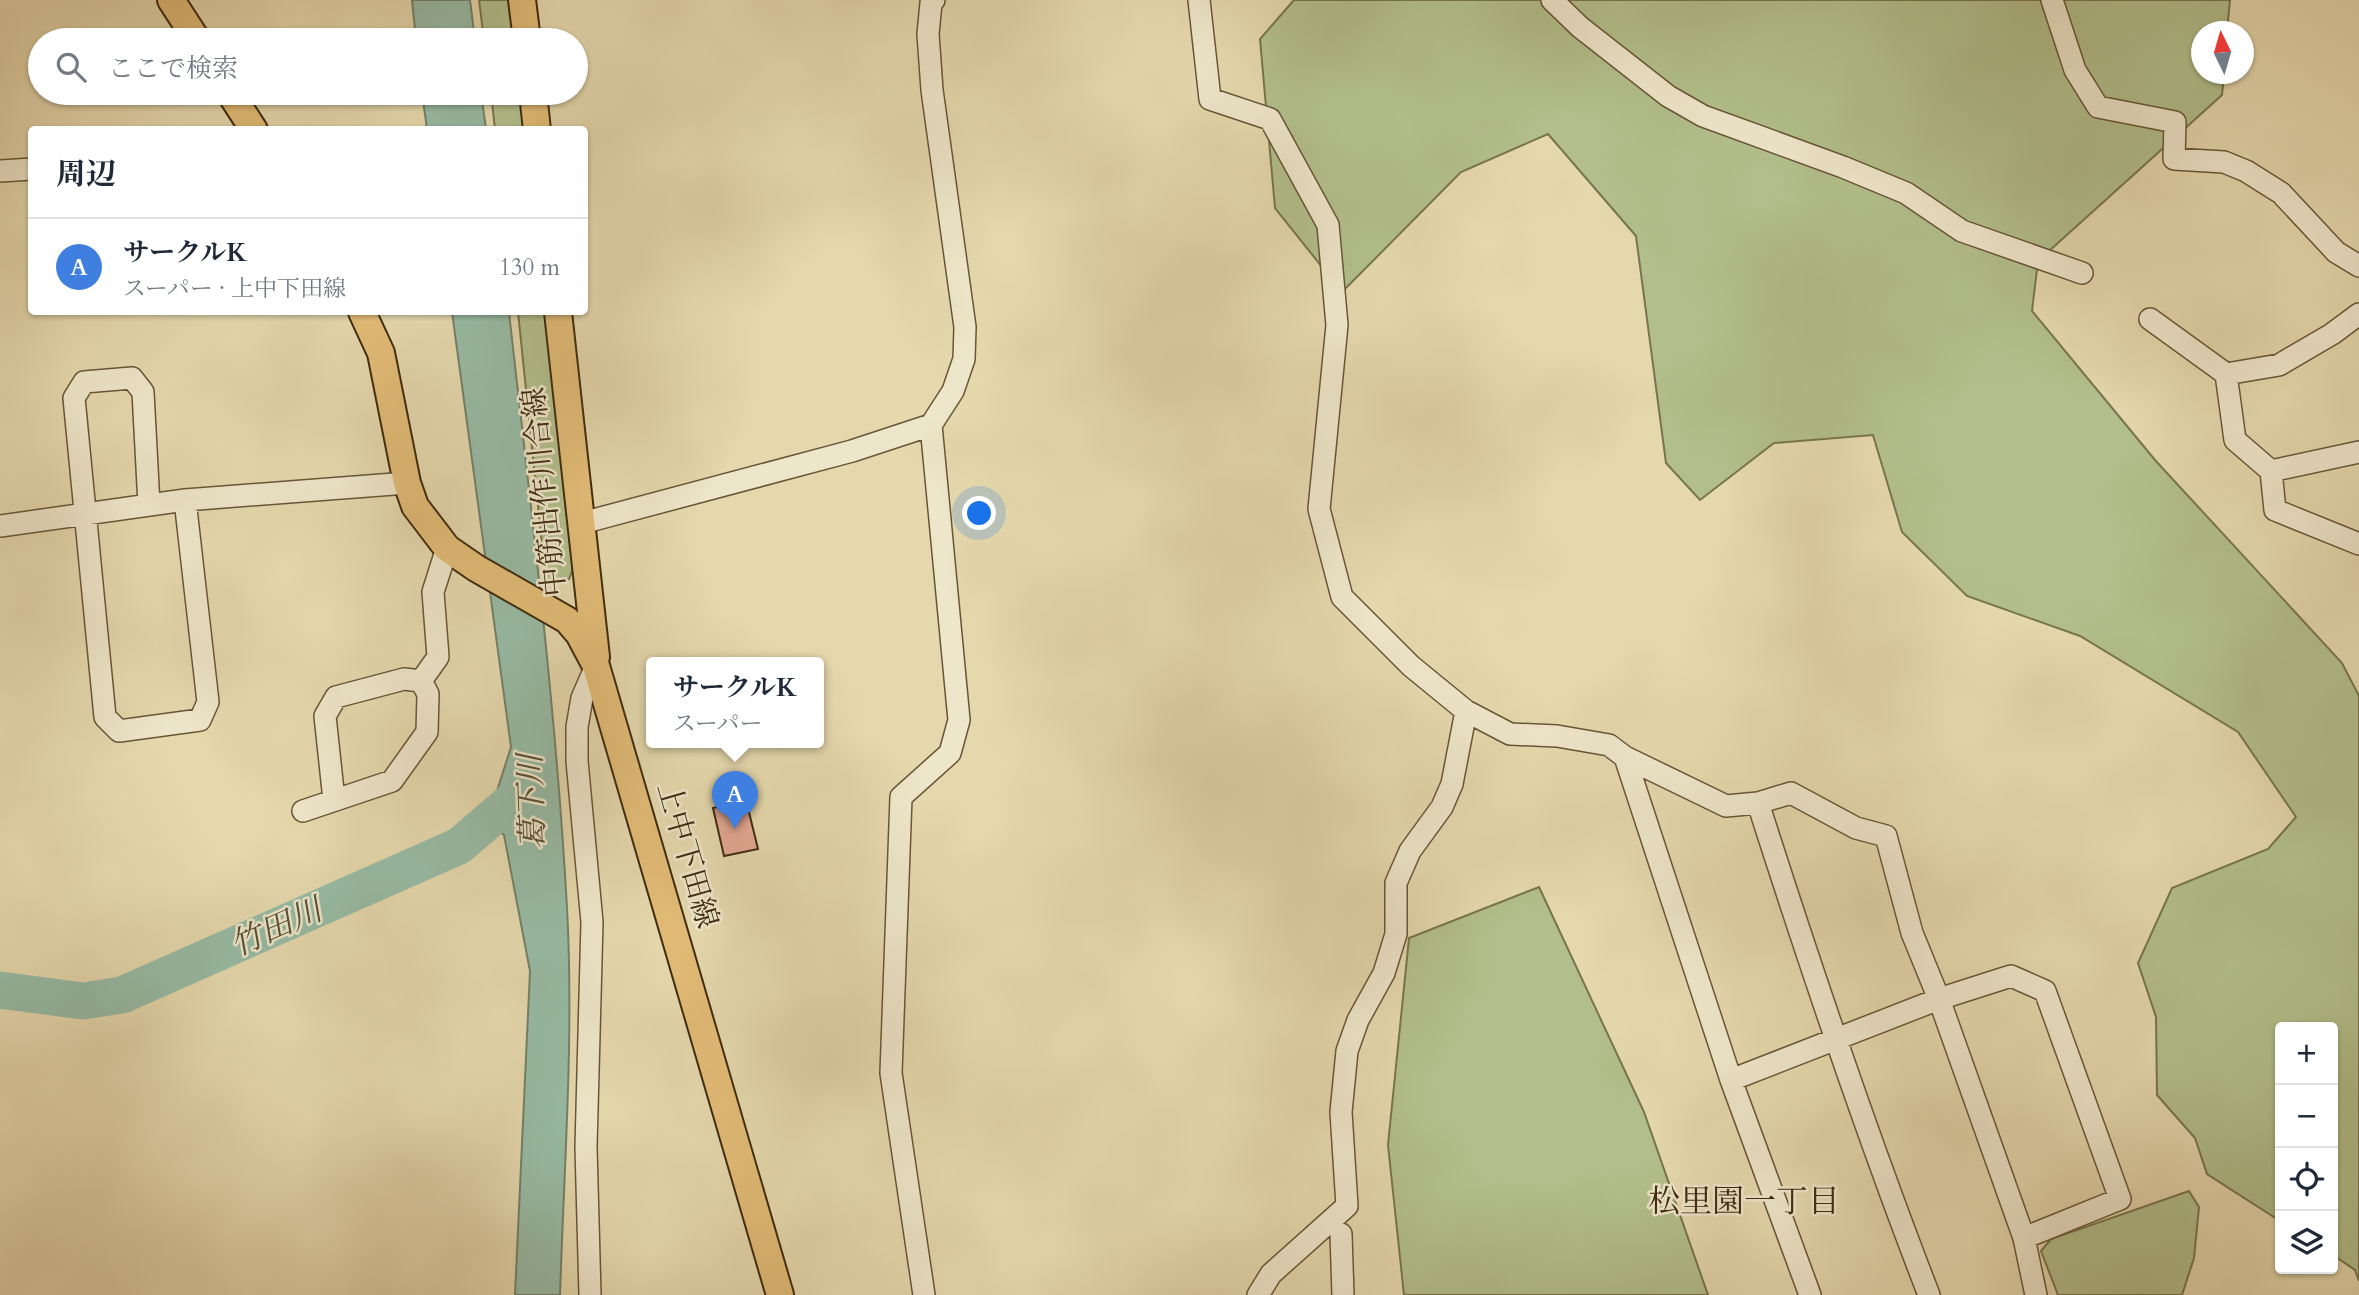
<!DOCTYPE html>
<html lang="ja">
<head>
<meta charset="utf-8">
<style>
	:root { --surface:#fff; --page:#f2f2f3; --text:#1f2937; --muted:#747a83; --line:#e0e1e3; --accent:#8f2418 }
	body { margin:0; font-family:Cardo,"Noto Serif JP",serif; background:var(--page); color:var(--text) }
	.controls { position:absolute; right:21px; bottom:21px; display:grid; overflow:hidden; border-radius:7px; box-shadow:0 2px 5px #0004 }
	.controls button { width:63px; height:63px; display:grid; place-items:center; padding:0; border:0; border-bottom:2px solid var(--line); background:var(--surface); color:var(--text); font:35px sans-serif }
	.compass { position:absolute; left:2191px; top:21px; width:63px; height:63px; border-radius:50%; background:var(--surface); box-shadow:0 2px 5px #0004; rotate:355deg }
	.you { position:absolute; left:980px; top:514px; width:24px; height:24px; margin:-18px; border:5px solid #fff; border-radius:50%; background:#1a73e8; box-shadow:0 0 0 10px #1a73e833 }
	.badge { display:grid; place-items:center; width:46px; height:46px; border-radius:50%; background:var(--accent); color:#fff; font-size:23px; font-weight:700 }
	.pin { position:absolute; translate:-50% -58px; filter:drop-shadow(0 2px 4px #0008) }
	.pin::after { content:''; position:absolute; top:37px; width:24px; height:21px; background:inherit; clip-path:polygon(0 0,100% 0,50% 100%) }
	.popup { position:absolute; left:646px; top:657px; width:178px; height:91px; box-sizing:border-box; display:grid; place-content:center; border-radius:7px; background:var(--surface); filter:drop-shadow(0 2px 5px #0005); font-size:23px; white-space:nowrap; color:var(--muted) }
	.popup b { font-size:26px; color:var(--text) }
	.popup::after { content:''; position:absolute; left:50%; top:100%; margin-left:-14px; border:14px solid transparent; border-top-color:var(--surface) }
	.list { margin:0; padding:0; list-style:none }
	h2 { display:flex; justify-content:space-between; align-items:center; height:91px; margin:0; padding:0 28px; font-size:30px }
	h2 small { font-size:23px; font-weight:400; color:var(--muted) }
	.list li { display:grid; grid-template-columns:46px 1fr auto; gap:21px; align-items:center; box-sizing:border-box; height:98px; padding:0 28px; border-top:2px solid var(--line) }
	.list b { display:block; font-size:26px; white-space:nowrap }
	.list p { margin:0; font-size:23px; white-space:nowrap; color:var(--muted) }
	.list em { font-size:23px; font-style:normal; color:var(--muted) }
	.icon { flex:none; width:38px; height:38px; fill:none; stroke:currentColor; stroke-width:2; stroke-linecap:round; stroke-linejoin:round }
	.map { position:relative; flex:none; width:2359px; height:1295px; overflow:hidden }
	.search { position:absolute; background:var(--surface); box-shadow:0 2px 5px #0004; left:28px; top:28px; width:560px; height:77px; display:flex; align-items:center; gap:18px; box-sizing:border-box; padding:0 24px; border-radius:38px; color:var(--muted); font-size:26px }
	.panel { position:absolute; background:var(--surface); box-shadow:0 2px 5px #0004; left:28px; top:126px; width:560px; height:189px; border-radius:7px }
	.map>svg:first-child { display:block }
</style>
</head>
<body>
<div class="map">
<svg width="2359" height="1295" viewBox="0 0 2359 1295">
	<rect width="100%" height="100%" fill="#e5d8ad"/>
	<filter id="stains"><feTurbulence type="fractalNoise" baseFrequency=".00286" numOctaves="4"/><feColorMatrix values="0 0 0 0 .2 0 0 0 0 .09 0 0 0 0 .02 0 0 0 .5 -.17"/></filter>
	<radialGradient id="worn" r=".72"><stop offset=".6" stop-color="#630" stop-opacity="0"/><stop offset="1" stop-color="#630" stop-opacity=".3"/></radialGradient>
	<path fill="#b2bf8c" stroke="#78754e" stroke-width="2" d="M479 0H515L520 40H484Z
		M1294 0H2230L2227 31 2202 32V74H2224L2222 95 2038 261 2032 311 2155 460 2342 663 2359 696V1281L2355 1270 2333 1255V1027H2280V1221L2207 1174 2195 1138 2157 1095 2156 1017 2138 963 2172 888 2268 849 2296 817 2238 732 2080 636 1967 596 1902 532 1873 435 1774 443 1700 500 1666 463 1636 236 1548 134 1461 172 1342 292 1275 208 1260 39Z
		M491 93H526L530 129H495Z
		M518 312H551L578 556 569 579 546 583Z
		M1539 887 1644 1112 1708 1295H1404L1388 1145 1409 938Z
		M2189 1191 2199 1207 2194 1258 2182 1295H2058L2041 1251 2051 1239Z"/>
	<path fill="#97bba5" stroke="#748169" stroke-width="2" d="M412 0H470L475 40H416Z
		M422 93H481L486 129H427Z
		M452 312H509C531 510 556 708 567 908 574 1036 564 1167 560 1295H515L530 971 504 835 479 816 496 794 511 747Z"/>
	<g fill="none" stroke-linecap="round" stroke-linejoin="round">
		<path stroke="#97bba5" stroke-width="37" d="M0 990 83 1001 122 995 459 846 523 791"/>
	</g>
	<path fill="#e5a995" stroke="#3f2b10" stroke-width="2" d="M746 800 758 849 724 856 713 808Z"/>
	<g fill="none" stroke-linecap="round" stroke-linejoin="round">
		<defs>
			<path id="minor" d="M1199 0 1210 99 1270 119 1328 225 1337 325 1319 509 1342 597 1411 666 1466 711 1510 734 1557 736 1609 745 1625 757 1726 806 1758 803 1791 793 1856 828 1886 836 1912 933 1939 999 2024 1238 2036 1295
				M1552 0 1580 27 1668 96 1703 116 1843 167 1906 193 1962 231 2082 273
				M2052 0 2075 70 2098 107 2175 122 2174 159 2224 162 2246 171 2281 193 2336 252 2359 266
				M0 171 32 169
				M2150 319 2226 374 2279 365 2332 334 2359 314
				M2226 374 2235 440 2271 471 2275 510 2359 544
				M2271 471 2359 452
				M149 505 143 392 132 378 84 382 74 398 105 717 119 731 200 720 208 702 185 500
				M582 523 852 451 931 425 953 391 964 359 965 327 932 90 928 34 931 3 934 0
				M0 526 185 500 407 483
				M421 681 438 657 433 592 447 548
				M1625 757 1731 1080 1810 1295
				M1758 803C1811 969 1866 1133 1929 1295
				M303 811 392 781 427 732 428 694 421 681 404 679 336 697 325 716 334 800
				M1731 1080 1939 999 2011 976 2045 991 2120 1199 2024 1238
				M1341 1234 1343 1295
				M590 1295 586 1147 592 922 577 761V727L582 698 596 666
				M924 1295 891 1073 901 797 950 753 959 720 931 425
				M1258 1295 1271 1274 1347 1206 1341 1112 1347 1051 1358 1020 1384 973 1396 934V883L1410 851 1442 807 1452 784 1466 711"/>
			<path id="major" d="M171 0 197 40
				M522 0 527 40
				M230 93 254 130
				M533 93 537 130
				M362 312 381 353 407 483 415 506 447 548 476 568 567 620 579 634 596 666 780 1295
				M558 312 596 657"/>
		</defs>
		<use href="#minor" stroke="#685637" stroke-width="24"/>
		<use href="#major" stroke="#3f2b10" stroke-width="30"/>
		<use href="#minor" stroke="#eee6ca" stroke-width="21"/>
		<use href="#major" stroke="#e2bc76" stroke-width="26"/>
	</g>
	<g text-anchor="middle" stroke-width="5" stroke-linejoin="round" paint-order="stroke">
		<g font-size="30" fill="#3f2b10" stroke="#eee6ca">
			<text transform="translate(544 492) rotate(-96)" y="10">中筋出作川合線</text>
			<text transform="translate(688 855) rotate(74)" y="10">上中下田線</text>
		</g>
		<g font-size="32" font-style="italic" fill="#554f35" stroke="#eee6ca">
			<text transform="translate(531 802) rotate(-92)" y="11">葛下川</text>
			<text transform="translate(276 927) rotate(-24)" y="11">竹田川</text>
		</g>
		<g font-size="32" fill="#3f2b10" stroke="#eee6ca">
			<text x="1744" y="1212">松里園一丁目</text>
		</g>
	</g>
	<rect width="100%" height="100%" filter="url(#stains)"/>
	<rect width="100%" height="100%" fill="url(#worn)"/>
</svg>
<div class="controls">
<button>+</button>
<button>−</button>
<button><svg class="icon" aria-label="locate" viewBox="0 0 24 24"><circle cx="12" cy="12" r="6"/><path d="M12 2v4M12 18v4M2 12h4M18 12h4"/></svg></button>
<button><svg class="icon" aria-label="layers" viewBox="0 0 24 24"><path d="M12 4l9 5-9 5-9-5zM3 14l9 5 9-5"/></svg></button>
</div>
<svg class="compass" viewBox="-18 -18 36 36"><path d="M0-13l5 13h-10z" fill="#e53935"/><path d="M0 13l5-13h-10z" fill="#747a83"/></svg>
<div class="you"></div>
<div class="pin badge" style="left:735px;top:829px;background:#3f7fe0">A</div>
<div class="popup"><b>サークルK</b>スーパー</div>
<div class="search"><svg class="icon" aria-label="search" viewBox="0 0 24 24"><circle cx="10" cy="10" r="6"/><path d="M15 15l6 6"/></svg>ここで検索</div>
<section class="panel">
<h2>周辺<small></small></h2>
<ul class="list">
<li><span class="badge" style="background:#3f7fe0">A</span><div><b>サークルK</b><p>スーパー · 上中下田線</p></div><em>130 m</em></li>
</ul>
</section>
</div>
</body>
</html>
